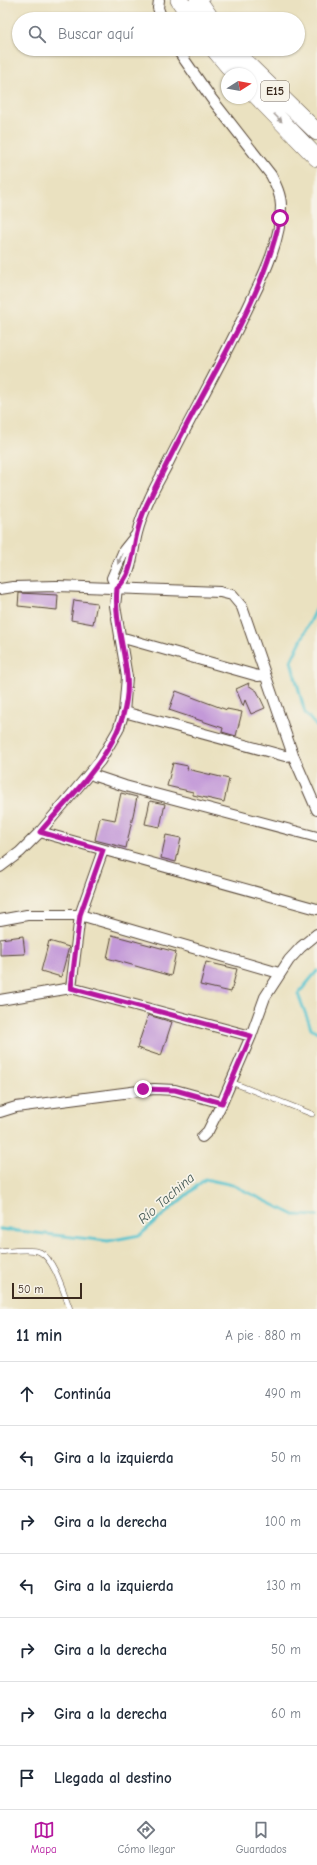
<!DOCTYPE html>
<html lang="es">
<head>
<meta charset="utf-8">
<style>
	:root { --surface:#fff; --page:#f2f2f3; --text:#1f2937; --muted:#747a83; --line:#e0e1e3; --accent:#b5179e }
	body { margin:0; font-family:"Comic Neue",sans-serif; background:var(--page); color:var(--text) }
	.compass { position:absolute; left:221px; top:68px; width:36px; height:36px; border-radius:50%; background:var(--surface); box-shadow:0 1px 3px #0004; rotate:79deg }
	.scale { position:absolute; left:12px; bottom:10px; width:70px; box-sizing:border-box; padding-left:4px; border:2px solid #3b2a1e; border-top:0; font-size:11px; line-height:14px; white-space:nowrap; color:#3b2a1e; -webkit-text-stroke:3px #f7f3e8; paint-order:stroke }
	.stop { position:absolute; width:12px; height:12px; margin:-9px; border:3px solid #b5179e; border-radius:50%; background:#fff }
	.stop.end { background:#b5179e; border-color:#fff; box-shadow:0 1px 4px #0008 }
	.list { margin:0; padding:0; list-style:none }
	h2 { display:flex; justify-content:space-between; align-items:center; height:52px; margin:0; padding:0 16px; font-size:17px }
	h2 small { font-size:13px; font-weight:400; color:var(--muted) }
	.list li { display:grid; grid-template-columns:26px 1fr auto; gap:12px; align-items:center; box-sizing:border-box; height:64px; padding:0 16px; border-top:1px solid var(--line) }
	.list b { display:block; font-size:15px; white-space:nowrap }
	.list em { font-size:13px; font-style:normal; color:var(--muted) }
	.icon { flex:none; width:22px; height:22px; fill:none; stroke:currentColor; stroke-width:2; stroke-linecap:round; stroke-linejoin:round }
	.map { position:relative; flex:none; width:317px; height:1309px; overflow:hidden }
	.search { position:absolute; background:var(--surface); box-shadow:0 1px 3px #0004; left:12px; right:12px; top:12px; height:44px; display:flex; align-items:center; gap:10px; box-sizing:border-box; padding:0 14px; border-radius:22px; color:var(--muted); font-size:15px }
	.sheet { height:500px; background:var(--surface) }
	nav { display:flex; justify-content:space-around; align-items:center; box-sizing:border-box; height:56px; border-top:1px solid var(--line); background:var(--surface); font-size:11px; color:var(--muted) }
	nav a { display:grid; justify-items:center; gap:2px }
	nav .on { color:var(--accent) }
	.map>svg:first-child { display:block }
</style>
</head>
<body>
<div class="map">
<svg width="317" height="1309" viewBox="0 0 317 1309">
	<rect width="100%" height="100%" fill="#f7f3e8"/>
	<filter id="ink" filterUnits="userSpaceOnUse"><feTurbulence type="fractalNoise" baseFrequency=".025" numOctaves="2"/><feDisplacementMap in="SourceGraphic" scale="8" xChannelSelector="R" yChannelSelector="G"/><feConvolveMatrix kernelMatrix="1 2 1 2 8 2 1 2 1" color-interpolation-filters="sRGB"/></filter>
	<filter id="wash" filterUnits="userSpaceOnUse"><feTurbulence type="fractalNoise" baseFrequency=".012" numOctaves="4" result="noise"/><feDisplacementMap in="SourceGraphic" scale="16" xChannelSelector="R" yChannelSelector="G"/><feGaussianBlur stdDeviation="0.9" result="paint"/><feColorMatrix in="noise" values="0 0 0 0 0 0 0 0 0 0 0 0 0 0 0 0 0 1.4 0 .05"/><feComposite in="paint" operator="in"/></filter>
	<g filter="url(#wash)">
		<rect width="100%" height="100%" fill="#eae1c0"/>
		<g fill="none" stroke-linecap="round" stroke-linejoin="round">
			<path stroke="#56c3ce" stroke-width="3" d="M317 608 291 661 305 713 317 727
				M317 971 298 994 311 1028 317 1032
				M0 1229 108 1241 140 1235 205 1179 233 1185 294 1215 317 1216"/>
		</g>
		<g id="blocks">
			<path fill="#c399d8" d="M19 593 58 595 57 610 18 606Z
				M74 600 97 603 93 624 71 620Z
				M249 683 248 685 257 691 265 708 251 714 245 700 243 706 236 689Z
				M176 691 227 710V709L242 712 236 736 222 732 223 728 169 710Z
				M173 763 188 766 187 769 229 779 224 802 193 795V792L167 786Z
				M121 793 137 797 126 848 95 840 100 817 115 820Z
				M150 801 165 804 160 827 145 824Z
				M166 835 181 838 176 862 161 858Z
				M112 935 176 952 171 976 107 958Z
				M23 936 25 954 0 955V939Z
				M49 941 69 947 61 977 41 971Z
				M206 962 237 969 231 992 200 985Z
				M148 1015 172 1022 161 1056 137 1048Z"/>
		</g>
	</g>
	<g filter="url(#ink)">
		<use href="#blocks" fill-opacity="0" stroke="#554536" stroke-width="1"/>
		<g fill="none" stroke-linecap="round" stroke-linejoin="round">
			<defs>
				<path id="service" d="M231 1082 312 1114
					M0 1252C10 1251 31 1248 40 1252 55 1260 64 1294 70 1309"/>
				<path id="minor" d="M159 0 158 8 162 19
					M117 588C133 574 132 552 137 533 140 521 145 509 150 498 155 486 162 475 168 463 195 409 225 357 251 301 265 273 281 239 281 206 281 195 276 185 271 175L211 98 177 49
					M0 589 13 587 57 586 220 592 232 595 242 607 293 755 317 810
					M120 638 127 639 258 676 265 675
					M124 712 285 756 293 755
					M91 773 95 776 125 786 317 837
					M40 832 317 909
					M103 850 80 915 71 988 251 1036
					M0 867 20 852 40 832 100 761 118 730 124 712 127 677 115 606 117 588 112 578 124 550 136 535
					M0 920 27 915H80L279 973
					M0 1000 71 988
					M0 1112 16 1107 154 1089 175 1090 222 1103
					M202 1137 208 1131 222 1103 251 1036 265 997 289 960 301 947 317 934"/>
				<path id="trunk" d="M179 0 192 19
					M198 0 211 19
					M214 49 235 74
					M235 49 243 60 317 132
					M251 90 317 158"/>
			</defs>
			<use href="#service" stroke="#554536" stroke-width="6"/>
			<use href="#minor" stroke="#554536" stroke-width="12"/>
			<use href="#trunk" stroke="#554536" stroke-width="18"/>
			<use href="#service" stroke="#fff" stroke-width="5"/>
			<use href="#minor" stroke="#fff" stroke-width="10"/>
			<use href="#trunk" stroke="#fff" stroke-width="17"/>
		</g>
		<defs><path id="oneway-solid" d="M-6-.8H1V-3.2L6.5 0L1 3.2V.8H-6Z"/></defs>
		<g fill="#a79f9a">
			<use href="#oneway-solid" transform="translate(278 118) rotate(45)"/>
			<use href="#oneway-solid" transform="translate(120 559) rotate(115)"/>
		</g>
	</g>
	<g fill="none" stroke-linecap="round" stroke-linejoin="round" filter="url(#ink)">
		<path stroke="#b5179e" stroke-width="5" d="M143 1089 175 1090 222 1103 251 1036 71 988 80 915 103 850 40 832C77 788 133 740 127 676 124 646 114 619 117 588 133 574 132 553 137 533 140 521 145 507 151 496 166 465 182 433 199 402 231 343 266 284 280 218"/>
	</g>
	<g text-anchor="middle" stroke-width="3.5" stroke-linejoin="round" paint-order="stroke">
		<rect fill="#f7f3e8" stroke="#73665b" stroke-width="1" x="261" y="81" width="28" height="20" rx="3"/>
		<g font-size="12" font-weight="bold" fill="#3b2a1e">
			<text x="275" y="95">E15</text>
		</g>
		<g font-size="14" font-style="italic" fill="#435853" stroke="#f7f3e8">
			<text transform="translate(166 1198) rotate(-41)" y="5">Río Tachina</text>
		</g>
	</g>
</svg>
<svg class="compass" viewBox="-18 -18 36 36"><path d="M0-13l5 13h-10z" fill="#e53935"/><path d="M0 13l5-13h-10z" fill="#747a83"/></svg>
<div class="scale">50 m</div>
<div class="stop" style="left:280px;top:218px"></div>
<div class="stop end" style="left:143px;top:1089px"></div>
<div class="search"><svg class="icon" aria-label="search" viewBox="0 0 24 24"><circle cx="10" cy="10" r="6"/><path d="M15 15l6 6"/></svg>Buscar aquí</div>
</div>
<section class="sheet">
<h2>11 min<small>A pie · 880 m</small></h2>
<ul class="list">
<li><svg class="icon" aria-label="ahead" viewBox="0 0 24 24"><path d="M12 20V5M6 11l6-6 6 6"/></svg><div><b>Continúa</b></div><em>490 m</em></li>
<li><svg class="icon" aria-label="left" viewBox="0 0 24 24"><path d="M17 20v-9H6M10 6l-5 5 5 5"/></svg><div><b>Gira a la izquierda</b></div><em>50 m</em></li>
<li><svg class="icon" aria-label="right" viewBox="0 0 24 24"><path d="M7 20v-9h11M14 6l5 5-5 5"/></svg><div><b>Gira a la derecha</b></div><em>100 m</em></li>
<li><svg class="icon" aria-label="left" viewBox="0 0 24 24"><path d="M17 20v-9H6M10 6l-5 5 5 5"/></svg><div><b>Gira a la izquierda</b></div><em>130 m</em></li>
<li><svg class="icon" aria-label="right" viewBox="0 0 24 24"><path d="M7 20v-9h11M14 6l5 5-5 5"/></svg><div><b>Gira a la derecha</b></div><em>50 m</em></li>
<li><svg class="icon" aria-label="right" viewBox="0 0 24 24"><path d="M7 20v-9h11M14 6l5 5-5 5"/></svg><div><b>Gira a la derecha</b></div><em>60 m</em></li>
<li><svg class="icon" aria-label="arrive" viewBox="0 0 24 24"><path d="M6 21V4h12l-3 4 3 4H6"/></svg><div><b>Llegada al destino</b></div></li>
</ul>
</section>
<nav>
<a class="on"><svg class="icon" aria-label="map" viewBox="0 0 24 24"><path d="M3 6l6-2 6 2 6-2v14l-6 2-6-2-6 2zM9 4v14M15 6v14"/></svg>Mapa</a>
<a><svg class="icon" aria-label="directions" viewBox="0 0 24 24"><path d="M12 3l9 9-9 9-9-9zM9 14v-3h6M13 9l2 2-2 2"/></svg>Cómo llegar</a>
<a><svg class="icon" aria-label="saved" viewBox="0 0 24 24"><path d="M7 4h10v16l-5-4-5 4z"/></svg>Guardados</a>
</nav>
</body>
</html>
